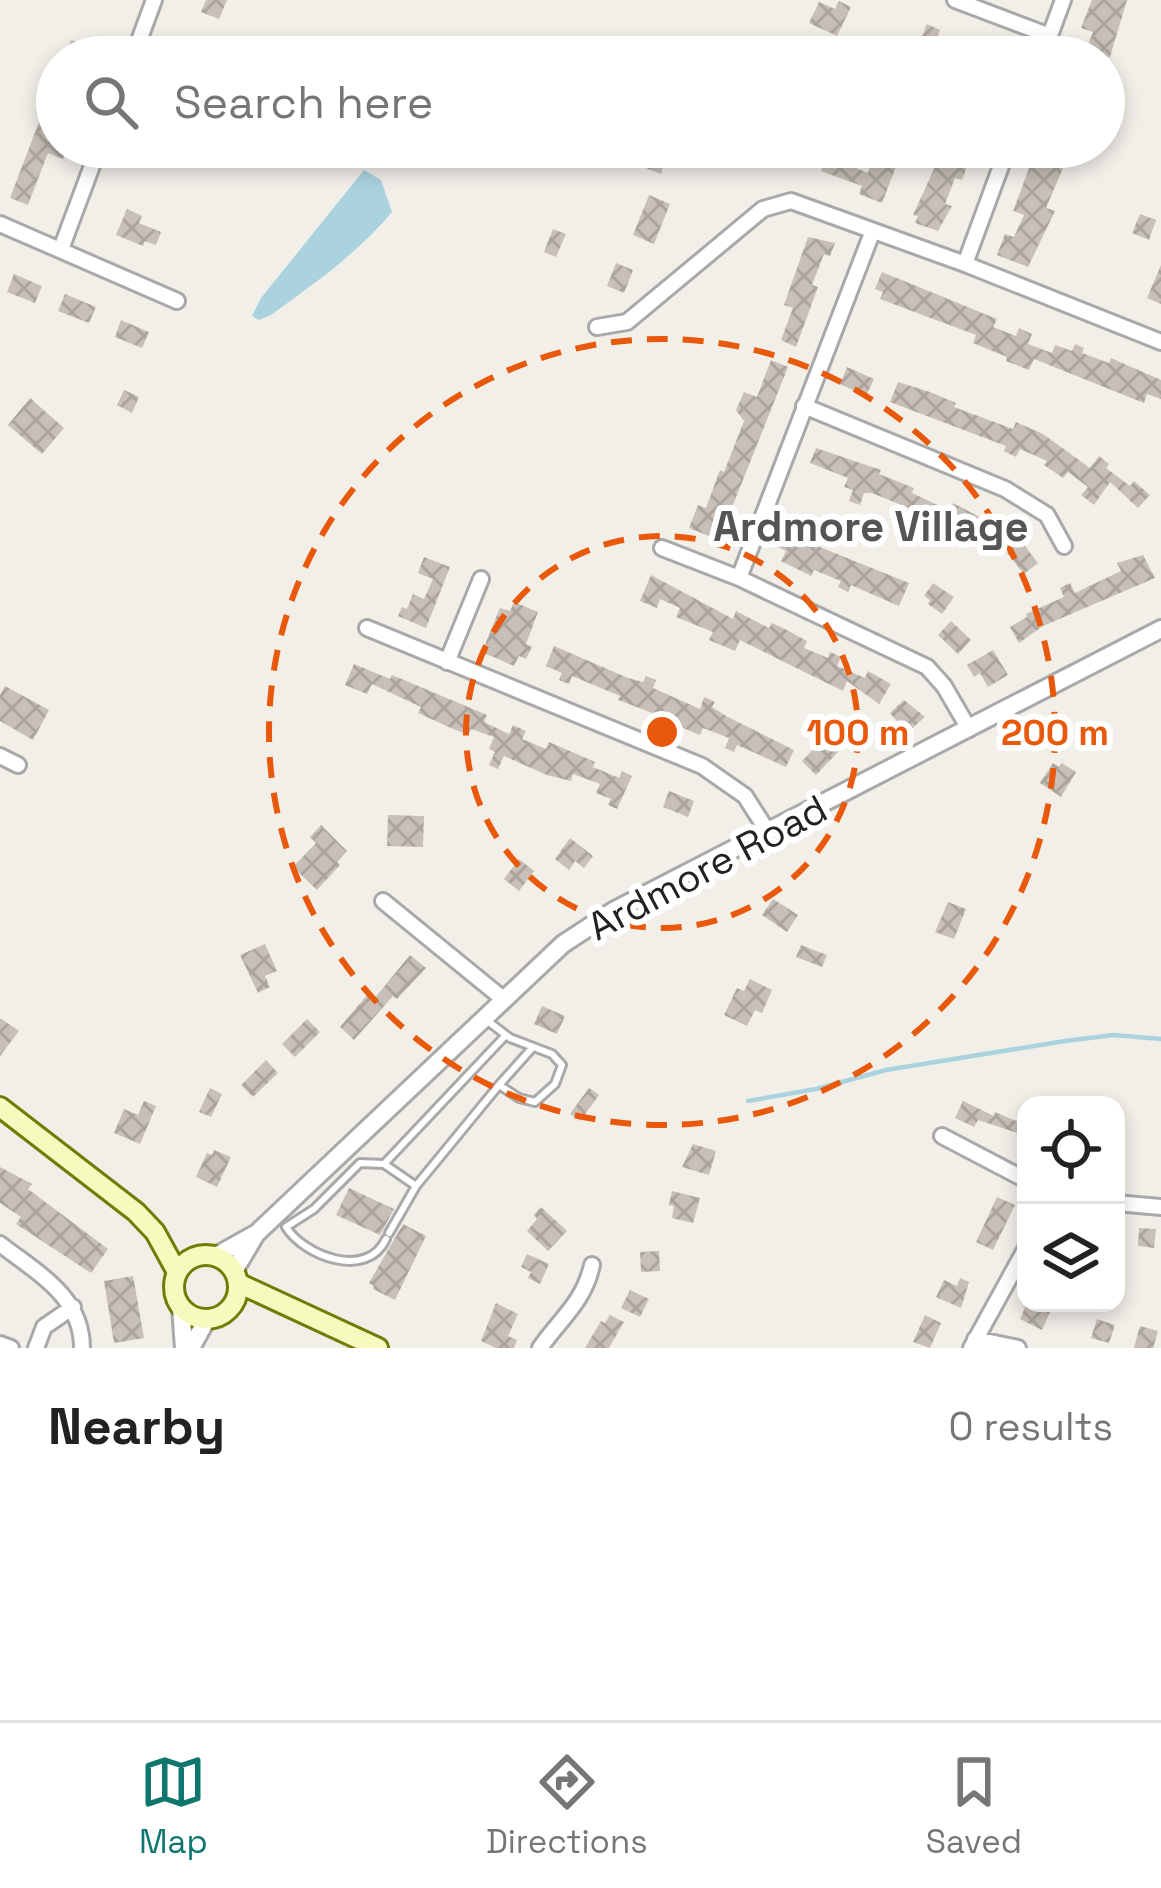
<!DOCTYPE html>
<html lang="en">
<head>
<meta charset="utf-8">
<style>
	:root { --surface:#fff; --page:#f6f6f6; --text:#222; --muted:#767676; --line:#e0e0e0; --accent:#0f766e }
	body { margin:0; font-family:"Space Grotesk",sans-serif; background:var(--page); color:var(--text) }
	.controls { position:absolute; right:36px; bottom:36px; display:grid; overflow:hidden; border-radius:24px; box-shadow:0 6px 18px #0003 }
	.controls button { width:108px; height:108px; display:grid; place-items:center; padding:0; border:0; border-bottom:3px solid var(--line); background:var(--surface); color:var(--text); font:60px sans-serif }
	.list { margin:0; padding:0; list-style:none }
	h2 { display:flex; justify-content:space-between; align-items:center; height:156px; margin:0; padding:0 48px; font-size:51px }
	h2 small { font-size:39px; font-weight:400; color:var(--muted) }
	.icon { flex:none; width:66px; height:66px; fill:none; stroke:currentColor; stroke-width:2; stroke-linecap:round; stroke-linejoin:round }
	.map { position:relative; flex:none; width:1161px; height:1348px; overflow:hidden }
	.search { position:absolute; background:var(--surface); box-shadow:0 6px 18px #0003; left:36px; right:36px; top:36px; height:132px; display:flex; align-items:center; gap:30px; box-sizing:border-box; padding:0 42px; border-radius:66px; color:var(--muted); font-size:45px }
	.sheet { height:372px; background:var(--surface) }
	nav { display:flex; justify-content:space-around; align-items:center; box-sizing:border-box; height:168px; border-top:3px solid var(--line); background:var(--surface); font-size:33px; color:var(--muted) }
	nav a { display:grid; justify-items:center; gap:6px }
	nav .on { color:var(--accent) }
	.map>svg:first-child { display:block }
</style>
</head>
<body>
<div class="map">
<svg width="1161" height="1348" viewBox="0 0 1161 1348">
	<defs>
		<pattern id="building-cross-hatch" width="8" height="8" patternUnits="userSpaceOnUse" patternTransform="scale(3)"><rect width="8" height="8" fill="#c7bfb8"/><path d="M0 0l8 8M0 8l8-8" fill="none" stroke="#aba49e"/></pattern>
	</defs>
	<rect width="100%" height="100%" fill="#f2efe9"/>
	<path fill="#aad3df" d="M364 170 381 180 392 212C357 254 315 283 271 315L259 320 252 316 261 298Z"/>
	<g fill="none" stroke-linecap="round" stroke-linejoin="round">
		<path stroke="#aad3df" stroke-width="4.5" d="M748 1101 816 1089 886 1070 1065 1041 1114 1035 1161 1039"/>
	</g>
	<path fill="url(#building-cross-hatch)" d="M206 0H227L219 19 201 12Z
		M1092 0H1127L1110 57H1083L1093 32 1081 28Z
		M839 1 851 7 837 36 809 23 819 2 835 9Z
		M927 24 940 30 936 42 947 46 943 57H914Z
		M71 40 88 46 84 57H65Z
		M988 40 1028 56V57H982Z
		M44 109 57 114 51 141 57 147H68L63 159 48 153 28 205 10 198Z
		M151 147 171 156 166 168 146 159Z
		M830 147 849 154 846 164 868 173 873 158 896 167 882 203 859 194 862 186 821 171Z
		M944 147H974L962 180 955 178 945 204 952 206 938 231 915 223 918 216 913 215Z
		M1037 147H1077L1071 163 1066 161 1046 208 1055 211 1028 267 997 255 1005 234 1014 237 1024 215 1013 211Z
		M648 149 667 156 661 174 641 166Z
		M649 195 670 204 654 244 633 235Z
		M127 209 142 216 139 223 161 232 156 245 145 241 143 246 116 235Z
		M1140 214 1156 220 1149 240 1132 233Z
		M553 229 566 234 556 257 544 252Z
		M808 237 835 243 830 256 824 254 812 285 818 287 796 347 781 340 793 308 784 305Z
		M616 263 633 270 624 293 607 286Z
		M1161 265V304L1147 298Z
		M882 272 997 319 993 327 1016 336 1019 328 1032 334 1028 344 1052 353 1055 345 1072 351 1075 344 1084 348 1082 353 1109 363 1111 358 1161 380V399L1147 394 1144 403 1034 359 1029 370 1006 361 1007 357 973 343 976 335 880 299 883 292 875 289Z
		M14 274 42 286 35 303 7 292Z
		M65 294 96 307 89 323 58 311Z
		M121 320 149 332 142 348 115 337Z
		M771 360 788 367 719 540 689 528 698 505 706 508 720 470 724 472 744 421 736 410 744 392 757 397Z
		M847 367 874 379 866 396 840 384Z
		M898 382 930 392 956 403 954 407 1013 429 1016 422 1043 434 1090 468 1099 456 1109 464 1106 468 1130 486 1134 481 1150 495 1138 508 1110 482 1094 505 1081 495 1088 487 1068 472 1063 478 1044 465 1047 461 1020 449 1016 457 1004 451 1006 446 890 402Z
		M124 390 139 397 132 413 117 405Z
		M30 398 64 428 42 454 8 425Z
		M816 448 881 470 879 474 914 488 912 493 950 511 953 503 993 524 997 518 1008 524 994 551 956 532 954 537 929 527 933 518 872 493H864L860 505 849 501 853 490 844 487 848 478 810 463Z
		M785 523 808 533 805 541 909 583 899 606 851 585 848 592 838 587 841 581 814 570 811 576 781 561 786 551 775 546Z
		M1021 541 1038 563 1024 574 1007 553Z
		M1143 555 1155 578 1043 626 1019 643 1010 627 1027 617 1026 614 1064 597 1060 588 1070 583 1075 593 1121 571 1117 563Z
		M424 557 450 567 426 628 398 616 402 607 407 609 413 594 424 599 433 579 418 573Z
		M651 575 733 619 736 611 769 628 772 623 785 629 807 641 804 648 828 658 830 652 841 657 837 666 865 678 868 671 891 684 879 704 847 681 843 691 740 640 735 651 709 640 713 632 676 617 680 608 660 599 657 608 640 601Z
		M933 583 954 597 942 614 928 604 930 600 924 596Z
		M514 602 538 612 526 644 532 647 526 659 519 656 514 666 482 652 500 608 510 611Z
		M951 621 971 640 958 654 938 635Z
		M554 646 628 678 643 682 646 676 656 680 653 688 700 709 704 697 715 702 712 707 726 716 794 750 786 767 737 745 734 752 725 748 729 738 703 728 700 735 678 726 675 734 663 729 668 719 618 700 620 696 572 676 569 684 559 680 562 673 546 666Z
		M993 650 1008 675 988 687 980 673 974 677 967 665Z
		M354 664 390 679 392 675 487 715 484 722 509 734 513 725 526 731 522 739 546 749 549 742 595 762 593 767 619 778 622 771 632 776 617 809 608 805 611 799 596 793 600 784 573 774 571 781 547 775 504 756 498 769 489 765 495 752 489 749 494 737 471 729 468 735 451 728 418 713 421 707 372 684 367 694 345 685Z
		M5 686 49 710 33 740 0 721V695Z
		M904 700 925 717 907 733 890 713Z
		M825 737 839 751 816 775 802 761Z
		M1053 763 1059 767 1062 763 1076 772 1061 797 1040 783Z
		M669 791 694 801 688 817 663 807Z
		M388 815 424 816 423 847 387 846Z
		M321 825 347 851 337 862 340 865 317 890 293 867 316 843 310 837Z
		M570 838 593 856 584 868 575 861 569 870 555 859Z
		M519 859 534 871 519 891 504 879Z
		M773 899 798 915 787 932 762 915Z
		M948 902 966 909 954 939 935 932Z
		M265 944 277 971 265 976 270 987 258 993 240 955Z
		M801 945 827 955 822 967 796 957Z
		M410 955 426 968 397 999 393 996 354 1040 340 1027 368 994 374 999Z
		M750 979 772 990 762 1013 755 1010 747 1026 724 1015 737 988 744 991Z
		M542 1006 565 1016 557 1034 534 1024Z
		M0 1018 19 1031 0 1056Z
		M307 1019 320 1032 295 1057 282 1044Z
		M266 1060 278 1073 253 1097 241 1085Z
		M210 1088 222 1094 211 1117 199 1112Z
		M589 1088 599 1095 580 1121 570 1114Z
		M144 1101 156 1106 140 1144 114 1133 124 1109 138 1115Z
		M963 1101 994 1116 995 1112 1026 1125V1136L978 1120 974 1127 955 1118Z
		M693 1144 716 1151 709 1175 682 1167Z
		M214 1150 231 1157 217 1187 196 1177 207 1153 212 1155Z
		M0 1167 32 1184 28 1189 108 1249 91 1273 16 1224 21 1217 0 1203Z
		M349 1188 394 1209 380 1235 336 1215Z
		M672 1191 700 1198 693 1223 672 1218 674 1206 669 1205Z
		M997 1197 1015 1205 993 1250 976 1242Z
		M541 1207 567 1231 548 1251 527 1231 537 1219 534 1215Z
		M403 1224 426 1236 395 1300 373 1289 374 1286 369 1283Z
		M1139 1228 1156 1229 1154 1248 1138 1246Z
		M659 1251 660 1271 641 1272 640 1252Z
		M527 1254 549 1264 540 1284 528 1278 531 1272 521 1267Z
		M133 1276 144 1338 114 1343 104 1281Z
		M960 1278 969 1282 961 1308 936 1297 944 1280 957 1286Z
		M630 1290 649 1299 640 1317 621 1308Z
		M496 1303 518 1314 508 1336 517 1340 514 1348H496L481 1341Z
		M1027 1303 1050 1312 1042 1330 1020 1319Z
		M610 1315 624 1322 609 1348H585L601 1321 605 1323Z
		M925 1315 941 1323 930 1348 913 1342Z
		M1097 1319 1115 1325 1109 1343 1091 1338Z
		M1140 1326 1158 1331 1153 1348H1134Z"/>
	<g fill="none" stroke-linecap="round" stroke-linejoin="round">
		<defs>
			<path id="service" d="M485 1019 510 1038 552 1054 562 1065 555 1084 535 1102 519 1098 499 1085 533 1047
				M384 1164 505 1036
				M286 1227 314 1209 360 1163 384 1164 416 1186
				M286 1227C304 1256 367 1280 386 1239
				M389 1233 416 1186 499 1085"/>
			<path id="minor" d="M955 0 1050 36
				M133 57 154 0
				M1042 57 1063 0
				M0 224 177 301
				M61 249 99 147
				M965 264 1008 147
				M597 327 627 322 763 209 791 201 965 264 1161 342
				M804 406 1005 489 1047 515 1064 546
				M662 548 739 578 927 667 944 686 969 729
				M739 578 872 233
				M367 628 702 766 745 796 768 832
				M447 662 481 579
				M0 756 18 765
				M383 901 502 998
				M942 1136 1026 1180
				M1116 1203 1161 1207
				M0 1244C37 1273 82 1296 82 1348
				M975 1339 1018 1348
				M0 1344 11 1348
				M36 1348 44 1327 73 1307
				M540 1348C560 1319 584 1302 592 1265
				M971 1348 1026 1248"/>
			<path id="tertiary" d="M216 1256 257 1233 563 944 615 910 1161 629
				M234 1271 256 1234
				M181 1308 184 1348
				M191 1348 207 1319"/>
			<path id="secondary" d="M0 1107 136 1212 155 1232 177 1272
				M174 1287a32 32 0 1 1 64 0a32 32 0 1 1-64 0Z
				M238 1283 378 1348"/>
		</defs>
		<use href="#service" stroke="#a9a9a9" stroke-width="12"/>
		<use href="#minor" stroke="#a9a9a9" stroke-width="20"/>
		<use href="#tertiary" stroke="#a9a9a9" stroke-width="22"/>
		<use href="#secondary" stroke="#707d05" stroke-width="24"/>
		<use href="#service" stroke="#fff" stroke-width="6"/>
		<use href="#minor" stroke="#fff" stroke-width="14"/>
		<use href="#tertiary" stroke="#fff" stroke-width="16"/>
		<use href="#secondary" stroke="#f7fabf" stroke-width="18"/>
	</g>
	<g fill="none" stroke="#e8590c" stroke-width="6" stroke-dasharray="21 15">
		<circle cx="662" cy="732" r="196"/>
		<circle cx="662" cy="732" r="393"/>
	</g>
	<g text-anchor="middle" stroke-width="12" stroke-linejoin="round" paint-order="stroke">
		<g font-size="39" fill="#222" stroke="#fff">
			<text transform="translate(707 867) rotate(-28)" y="14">Ardmore Road</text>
		</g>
		<g font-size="42" font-weight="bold" fill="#555" stroke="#fff">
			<text x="871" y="541">Ardmore Village</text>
		</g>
	</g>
	<circle cx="662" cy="732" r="18" fill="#e8590c" stroke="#fff" stroke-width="6"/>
	<g font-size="36" text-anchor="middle" font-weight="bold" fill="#e8590c" stroke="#fff" stroke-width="12" stroke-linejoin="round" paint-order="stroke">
		<text x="858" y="745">100 m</text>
		<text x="1055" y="745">200 m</text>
	</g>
</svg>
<div class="controls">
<button><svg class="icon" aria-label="locate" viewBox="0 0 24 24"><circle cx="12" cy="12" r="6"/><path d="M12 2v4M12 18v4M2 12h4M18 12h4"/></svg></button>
<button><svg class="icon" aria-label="layers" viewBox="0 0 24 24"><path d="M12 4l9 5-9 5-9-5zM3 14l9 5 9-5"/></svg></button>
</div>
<div class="search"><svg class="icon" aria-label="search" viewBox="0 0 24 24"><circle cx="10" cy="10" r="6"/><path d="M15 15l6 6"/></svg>Search here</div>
</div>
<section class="sheet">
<h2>Nearby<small>0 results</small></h2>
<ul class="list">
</ul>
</section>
<nav>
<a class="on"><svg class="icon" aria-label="map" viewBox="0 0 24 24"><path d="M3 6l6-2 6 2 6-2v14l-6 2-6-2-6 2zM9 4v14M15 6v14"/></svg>Map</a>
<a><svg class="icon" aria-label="directions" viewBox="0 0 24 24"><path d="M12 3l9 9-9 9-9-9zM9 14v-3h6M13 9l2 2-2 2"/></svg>Directions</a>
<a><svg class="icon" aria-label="saved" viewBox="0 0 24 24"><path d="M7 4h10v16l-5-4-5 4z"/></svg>Saved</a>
</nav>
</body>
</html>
